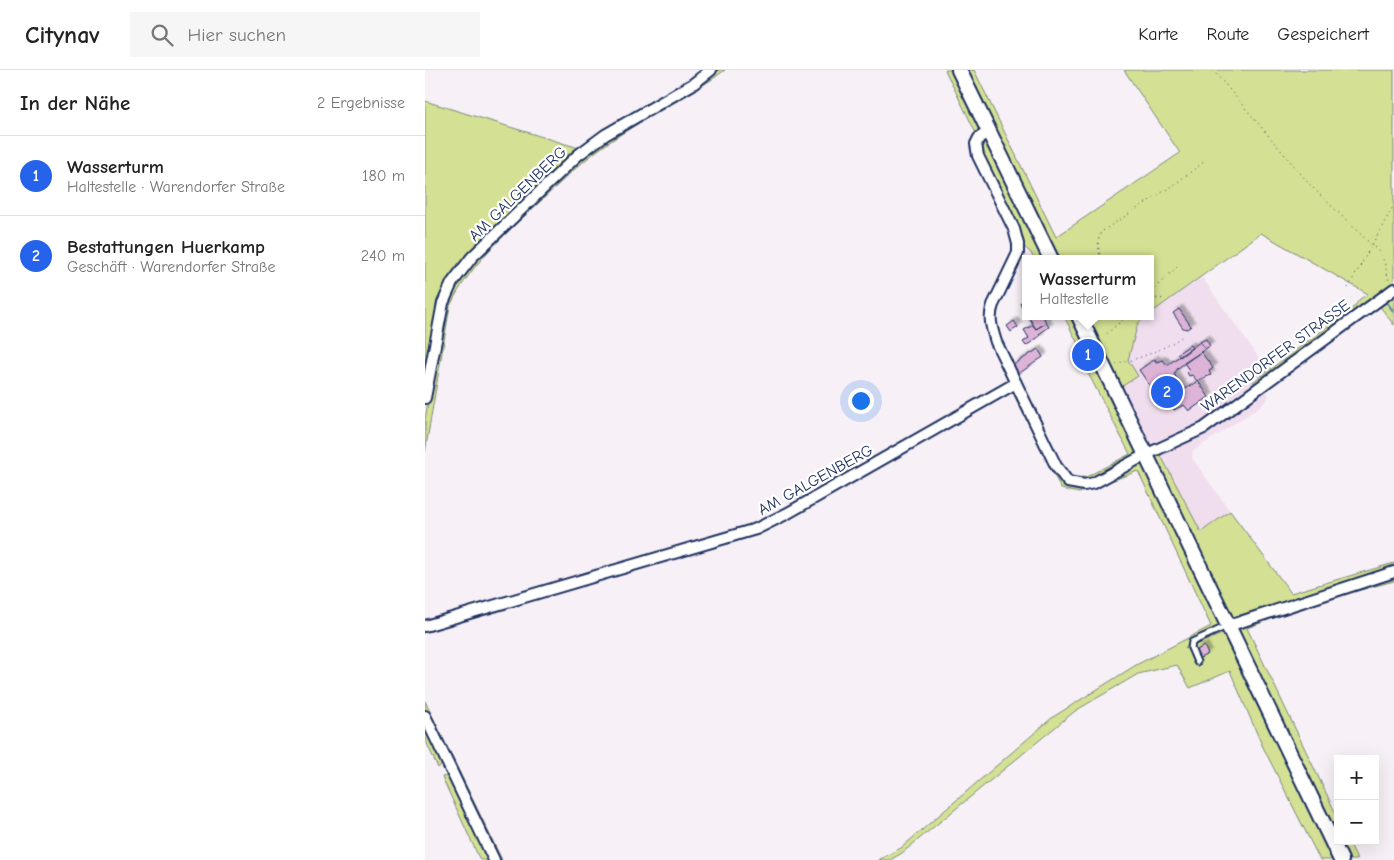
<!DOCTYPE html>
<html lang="de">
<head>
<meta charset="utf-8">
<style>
	:root { --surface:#fff; --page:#f6f6f6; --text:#222; --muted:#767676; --line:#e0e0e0; --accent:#2563eb }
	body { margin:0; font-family:"Comic Neue",sans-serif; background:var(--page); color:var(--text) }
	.controls { position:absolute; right:15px; bottom:15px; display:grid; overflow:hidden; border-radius:0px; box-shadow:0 5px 20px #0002 }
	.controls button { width:45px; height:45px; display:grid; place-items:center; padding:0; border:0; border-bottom:1px solid var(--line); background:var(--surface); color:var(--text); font:25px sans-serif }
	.you { position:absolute; left:435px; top:330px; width:18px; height:18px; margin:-12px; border:4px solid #fff; border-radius:50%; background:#1a73e8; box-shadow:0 0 0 8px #1a73e833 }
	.badge { display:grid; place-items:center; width:32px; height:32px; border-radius:50%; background:var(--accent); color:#fff; font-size:16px; font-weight:700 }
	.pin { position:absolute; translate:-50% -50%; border:2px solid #fff; box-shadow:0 1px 5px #0006 }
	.popup { position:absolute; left:597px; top:185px; width:132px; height:65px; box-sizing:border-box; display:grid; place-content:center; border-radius:0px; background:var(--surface); filter:drop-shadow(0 1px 4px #0005); font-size:16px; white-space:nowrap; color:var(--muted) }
	.popup b { font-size:19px; color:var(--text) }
	.popup::after { content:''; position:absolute; left:50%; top:100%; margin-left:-10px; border:10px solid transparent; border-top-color:var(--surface) }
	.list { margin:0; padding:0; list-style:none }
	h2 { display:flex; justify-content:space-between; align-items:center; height:65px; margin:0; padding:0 20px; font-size:21px }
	h2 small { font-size:16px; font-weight:400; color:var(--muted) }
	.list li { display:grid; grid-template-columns:32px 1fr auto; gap:15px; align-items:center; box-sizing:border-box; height:80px; padding:0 20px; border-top:1px solid var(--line) }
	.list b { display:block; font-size:19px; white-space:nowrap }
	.list p { margin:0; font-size:16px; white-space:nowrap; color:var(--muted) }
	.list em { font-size:16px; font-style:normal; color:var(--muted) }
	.icon { flex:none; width:28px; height:28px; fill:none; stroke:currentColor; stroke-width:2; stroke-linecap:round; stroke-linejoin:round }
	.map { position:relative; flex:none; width:969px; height:790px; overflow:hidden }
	header { display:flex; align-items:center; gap:30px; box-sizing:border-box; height:70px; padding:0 25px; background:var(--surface); border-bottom:1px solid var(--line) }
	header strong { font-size:24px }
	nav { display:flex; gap:28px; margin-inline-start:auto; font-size:18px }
	.search { width:350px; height:45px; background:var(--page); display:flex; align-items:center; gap:12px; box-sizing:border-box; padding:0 18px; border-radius:0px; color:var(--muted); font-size:19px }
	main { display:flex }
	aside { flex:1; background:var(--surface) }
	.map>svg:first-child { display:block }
</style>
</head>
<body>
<header>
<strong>Citynav</strong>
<div class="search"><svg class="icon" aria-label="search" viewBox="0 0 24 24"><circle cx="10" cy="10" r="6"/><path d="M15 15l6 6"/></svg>Hier suchen</div>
<nav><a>Karte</a><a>Route</a><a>Gespeichert</a></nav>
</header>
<main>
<aside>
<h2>In der Nähe<small>2 Ergebnisse</small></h2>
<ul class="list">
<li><span class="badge">1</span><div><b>Wasserturm</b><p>Haltestelle · Warendorfer Straße</p></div><em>180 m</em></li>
<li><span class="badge">2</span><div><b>Bestattungen Huerkamp</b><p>Geschäft · Warendorfer Straße</p></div><em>240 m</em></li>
</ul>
</aside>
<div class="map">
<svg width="969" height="790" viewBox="0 0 969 790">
	<defs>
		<filter id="shadow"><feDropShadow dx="4" dy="-4" stdDeviation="1" flood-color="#0004"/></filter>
	</defs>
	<rect width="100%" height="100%" fill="#f8f0f7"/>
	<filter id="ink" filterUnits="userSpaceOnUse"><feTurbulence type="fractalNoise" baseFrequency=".02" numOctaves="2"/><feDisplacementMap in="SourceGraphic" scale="10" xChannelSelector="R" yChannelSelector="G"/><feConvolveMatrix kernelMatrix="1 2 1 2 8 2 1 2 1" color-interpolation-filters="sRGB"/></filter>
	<g filter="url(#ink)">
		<path fill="#f0deee" d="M777 207 843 301 828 312 840 319 844 325 842 330 836 336 768 381 767 388 805 441 776 462 731 377 727 378 725 376 697 319 699 315 712 305 702 291 713 253 726 246V243Z"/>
		<path fill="#d4e194" stroke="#788879" d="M292 0H300C263 28 221 46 183 73 159 89 138 110 117 130 82 162 46 193 25 236L0 382V349L20 234 29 214 48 189 155 87 181 68 269 18Z
			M520 0H526L555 60 552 65Z
			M542 0H549L631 167 755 83 699 0H969V255L950 230 833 318 828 312 929 237 935 229 943 224 836 163 726 243V189H634Z
			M0 31 157 79 31 202 0 320Z
			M561 71 617 189H609L606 183 595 173 555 86 554 75Z
			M639 246H645L711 383 710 387 662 411 645 408 661 407 705 384 650 278 654 276Z
			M662 246H722L713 253 703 290 713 306 696 317Z
			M588 323 591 324 630 399 650 417 710 395H715L719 398 794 554V558L766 571 760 579 797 564 799 566 908 790H895L837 675 805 601 765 618 752 595 713 604 650 641 477 783 465 790H453L476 778 628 647 711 595 786 556 713 401 654 423 636 419Z
			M734 382 776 462 805 441 866 523 969 493V500L809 548 730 388Z
			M969 504V511L924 523 919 522 822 558 913 748V768L813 561 814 556Z
			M0 631 77 790H71L0 641Z
			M0 652 19 693 13 698 0 669Z
			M23 706 27 708 65 790H55L17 707Z
			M914 771H924L932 790H923Z"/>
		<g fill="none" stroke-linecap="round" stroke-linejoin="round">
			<path stroke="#618fb6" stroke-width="2.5" d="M960 230 969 242"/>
		</g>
		<path fill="#ddb3d8" stroke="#1b2f5e" filter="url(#shadow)" d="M600 230V242L595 233Z
			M754 239 766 256 762 259 758 258 748 243Z
			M603 246H618L621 253 611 259Z
			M589 251 593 257 586 262 582 256Z
			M621 253 624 257 614 264 615 266 601 276 598 272 604 268 599 260 608 255 611 259Z
			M781 269 785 276 780 279 775 272Z
			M775 272 780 279 753 298 749 304 759 320 773 311 784 327 764 341 759 335 749 340 748 335 737 336V331L727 328 730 323 714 300 730 289 731 292 738 290 742 295Z
			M765 275 767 278 755 287 752 284Z
			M613 279 618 287 592 305 588 295Z
			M776 282 788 298 784 301 786 305 772 311 767 305 764 306 762 302 764 300 759 293Z
			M779 576 783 584 773 589 770 581Z"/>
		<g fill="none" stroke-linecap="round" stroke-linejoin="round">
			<defs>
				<path id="lane" d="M772 592 766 578 767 572 802 556"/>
				<path id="street" d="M564 61 554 68 551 74 553 86 589 159 593 174V183L568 235C563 248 567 259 571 272L631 396 643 412 659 415 669 413 720 385 779 358 969 219
					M0 328 18 233 27 213 47 187 153 85 180 65 268 14 286 0
					M0 556 331 459 363 443 591 313
					M803 556 969 502
					M0 646 69 790"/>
				<path id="secondary" d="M534 0 626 189
					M654 246 916 790"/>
			</defs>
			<use href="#lane" stroke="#1b2f5e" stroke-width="9"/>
			<use href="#street" stroke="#1b2f5e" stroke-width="14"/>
			<use href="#secondary" stroke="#1b2f5e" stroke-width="18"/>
			<path stroke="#1b2f5e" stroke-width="1" stroke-dasharray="1 4" stroke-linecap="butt" d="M788 0 887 117 953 181 959 191 964 211
				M675 189 673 171 676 162 750 114 780 91
				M923 218 969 135
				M726 228 733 215 754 195
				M726 228 741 229
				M678 267 702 246
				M691 294C714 289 738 280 758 266"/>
			<use href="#lane" stroke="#fff" stroke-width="5"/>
			<use href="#street" stroke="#fff" stroke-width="10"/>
			<use href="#secondary" stroke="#fff" stroke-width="14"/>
		</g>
	</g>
	<g text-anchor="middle" stroke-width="4.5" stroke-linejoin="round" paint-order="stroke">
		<g font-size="16" fill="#1b2f5e" stroke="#fff">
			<text transform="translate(92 123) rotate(-44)" y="6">AM GALGENBERG</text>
			<text transform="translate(850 285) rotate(-36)" y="6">WARENDORFER STRASSE</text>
			<text transform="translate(390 409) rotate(-29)" y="6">AM GALGENBERG</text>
		</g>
	</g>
</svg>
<div class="controls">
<button>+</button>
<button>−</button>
</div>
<div class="you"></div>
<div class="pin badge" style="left:663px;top:285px">1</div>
<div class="popup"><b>Wasserturm</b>Haltestelle</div>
<div class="pin badge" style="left:742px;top:322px">2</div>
</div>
</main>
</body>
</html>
